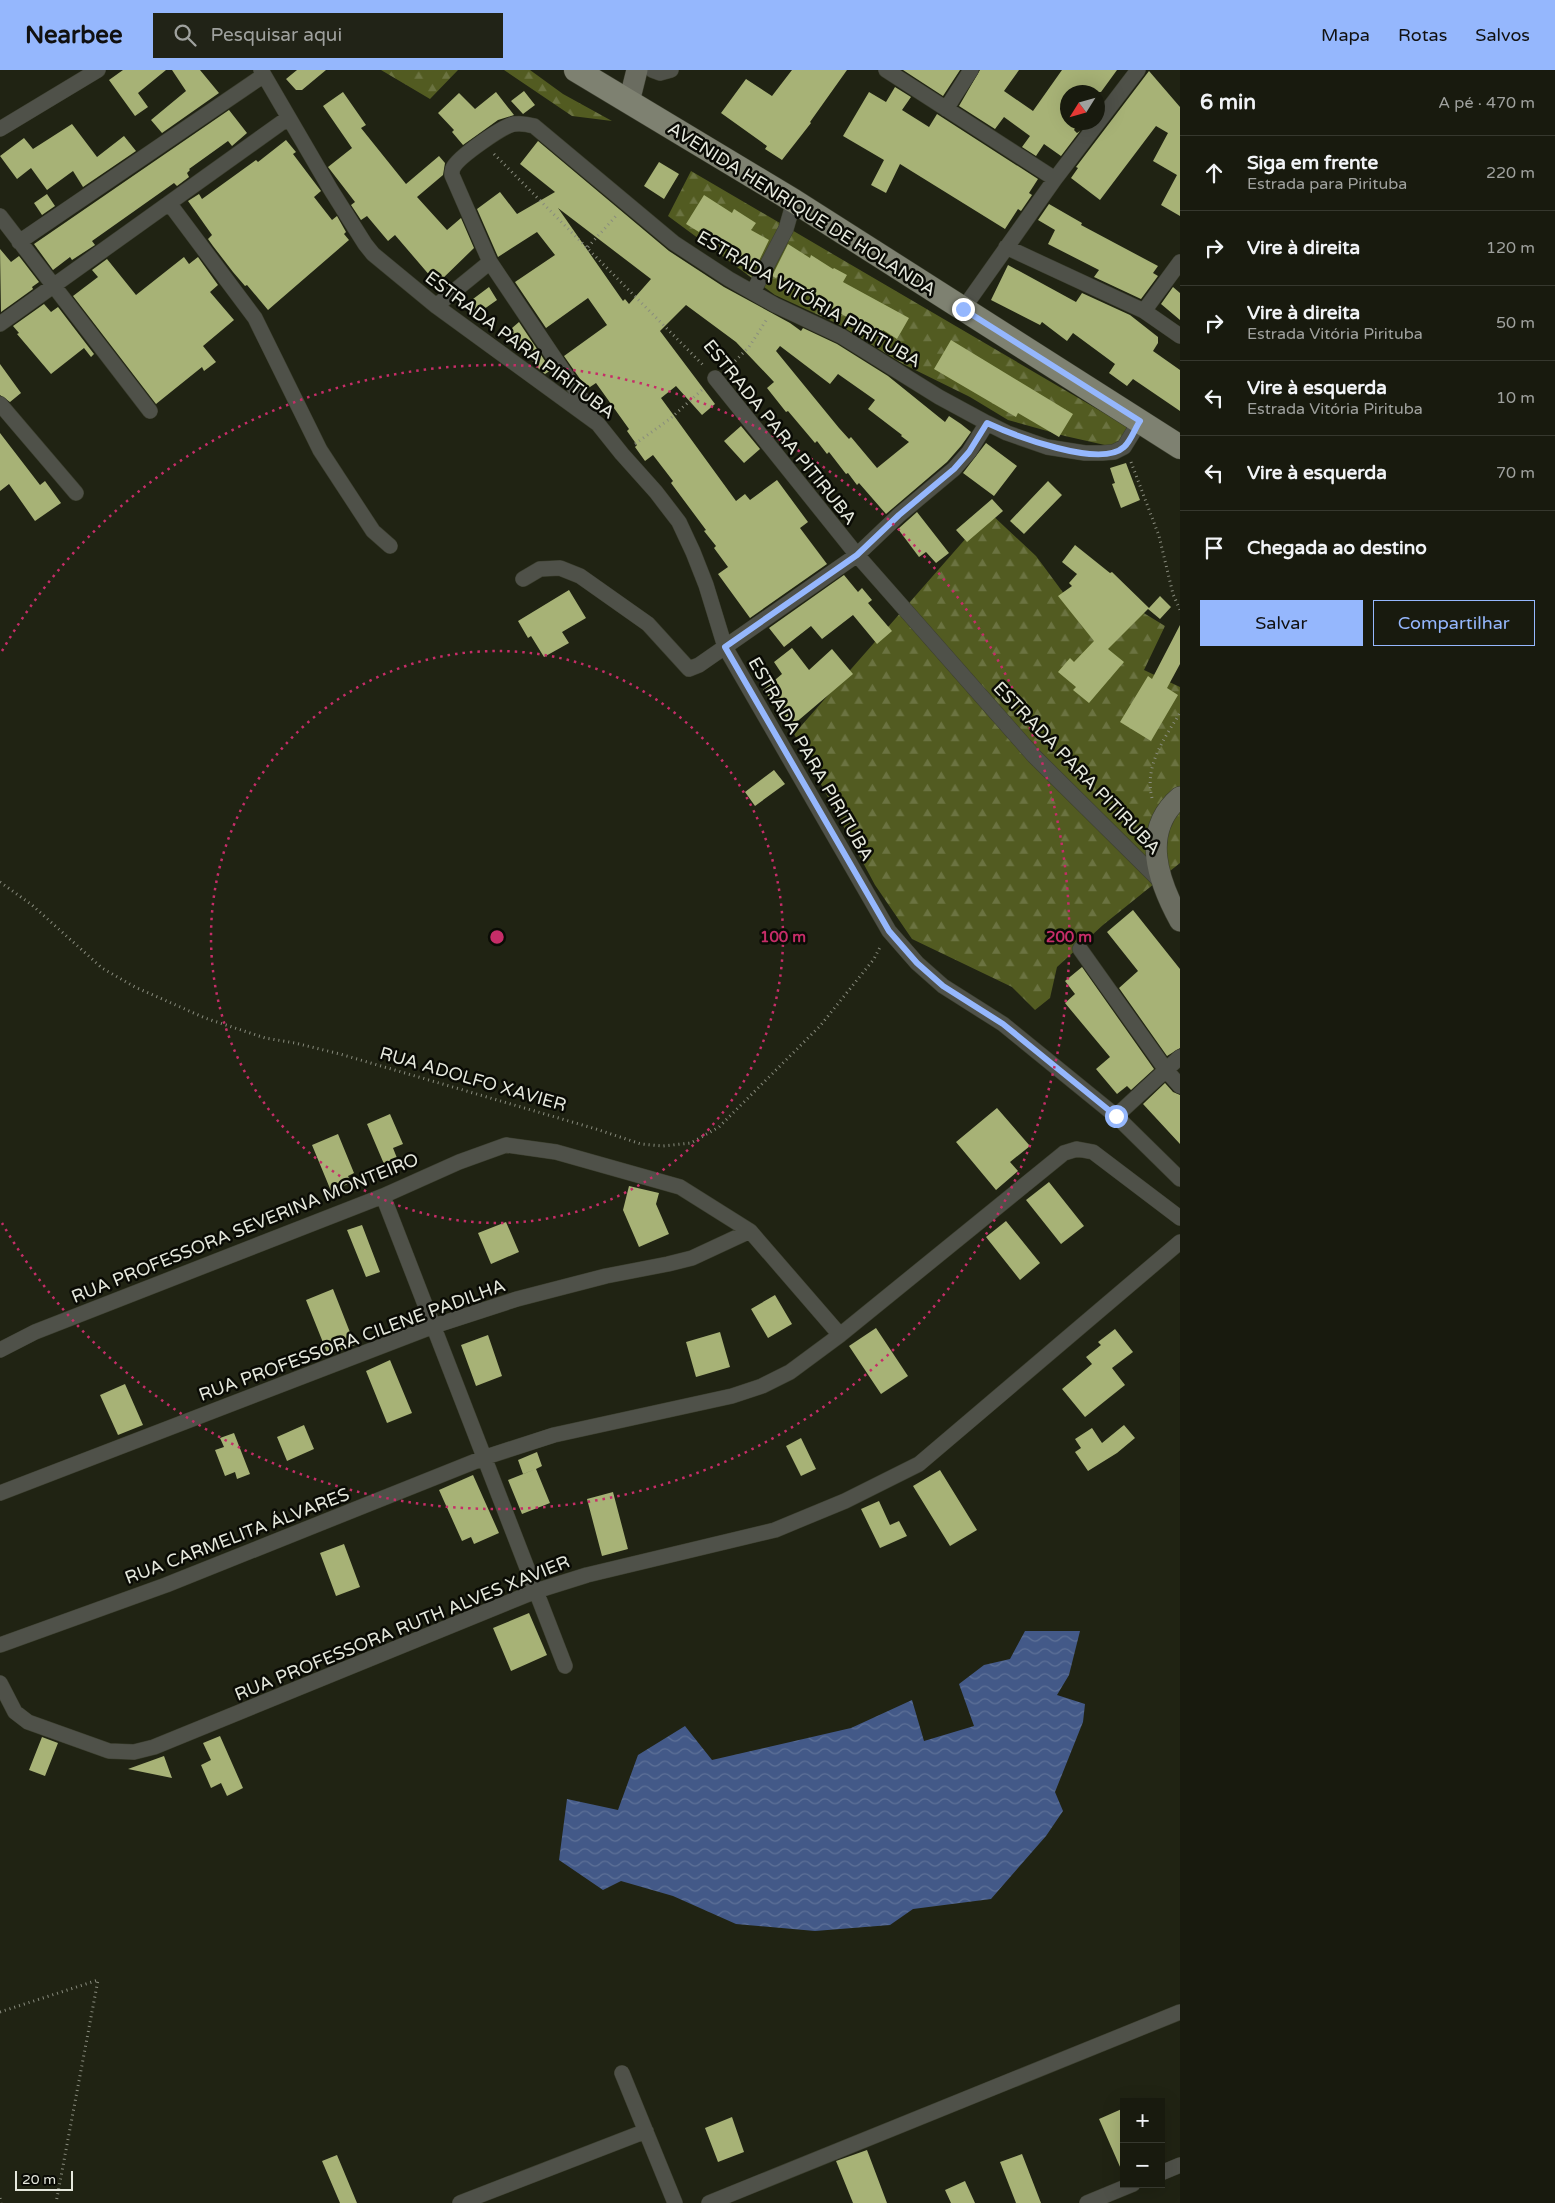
<!DOCTYPE html>
<html lang="pt">
<head>
<meta charset="utf-8">
<style>
	:root { --surface:#181a0e; --page:#212317; --text:#f1f3f6; --muted:#9fa19e; --line:#36382e; --accent:#95b7fd }
	body { margin:0; font-family:"Varela Round",sans-serif; background:var(--page); color:var(--text) }
	.controls { position:absolute; right:15px; bottom:15px; display:grid; overflow:hidden; border-radius:0px; box-shadow:0 5px 20px #0002 }
	.controls button { width:45px; height:45px; display:grid; place-items:center; padding:0; border:0; border-bottom:1px solid var(--line); background:var(--surface); color:var(--text); font:25px sans-serif }
	.compass { position:absolute; left:1060px; top:15px; width:45px; height:45px; border-radius:50%; background:var(--surface); box-shadow:0 5px 20px #0002; rotate:233deg }
	.scale { position:absolute; left:15px; bottom:12px; width:58px; box-sizing:border-box; padding-left:5px; border:2px solid #e5e8dd; border-top:0; font-size:14px; line-height:18px; white-space:nowrap; color:#e5e8dd; -webkit-text-stroke:4px #0a0b05; paint-order:stroke }
	.stop { position:absolute; width:15px; height:15px; margin:-11px; border:4px solid #95b7fd; border-radius:50%; background:#fff }
	.stop.end { background:#95b7fd; border-color:#fff; box-shadow:0 1px 5px #0008 }
	.list { margin:0; padding:0; list-style:none }
	h2 { display:flex; justify-content:space-between; align-items:center; height:65px; margin:0; padding:0 20px; font-size:21px }
	h2 small { font-size:16px; font-weight:400; color:var(--muted) }
	.list li { display:grid; grid-template-columns:32px 1fr auto; gap:15px; align-items:center; box-sizing:border-box; height:75px; padding:0 20px; border-top:1px solid var(--line) }
	.list b { display:block; font-size:19px; white-space:nowrap }
	.list p { margin:0; font-size:16px; white-space:nowrap; color:var(--muted) }
	.list em { font-size:16px; font-style:normal; color:var(--muted) }
	.actions { display:flex; gap:10px; padding:15px 20px }
	.actions a { flex:1; padding:11px 0; border:1px solid var(--accent); border-radius:0px; text-align:center; font-size:18px; color:var(--accent) }
	.actions .main { background:var(--accent); color:#111 }
	.icon { flex:none; width:28px; height:28px; fill:none; stroke:currentColor; stroke-width:2; stroke-linecap:round; stroke-linejoin:round }
	.map { position:relative; flex:none; width:1180px; height:2133px; overflow:hidden }
	header { display:flex; align-items:center; gap:30px; box-sizing:border-box; height:70px; padding:0 25px; background:var(--accent); color:#111 }
	header strong { font-size:24px }
	nav { display:flex; gap:28px; margin-inline-start:auto; font-size:18px }
	.search { width:350px; height:45px; background:var(--page); display:flex; align-items:center; gap:12px; box-sizing:border-box; padding:0 18px; border-radius:0px; color:var(--muted); font-size:19px }
	main { display:flex }
	aside { flex:1; background:var(--surface) }
	.map>svg:first-child { display:block }
</style>
</head>
<body>
<header>
<strong>Nearbee</strong>
<div class="search"><svg class="icon" aria-label="search" viewBox="0 0 24 24"><circle cx="10" cy="10" r="6"/><path d="M15 15l6 6"/></svg>Pesquisar aqui</div>
<nav><a>Mapa</a><a>Rotas</a><a>Salvos</a></nav>
</header>
<main>
<div class="map">
<svg width="1180" height="2133" viewBox="0 0 1180 2133">
	<defs>
		<pattern id="forest-firs" width="22" height="20" patternUnits="userSpaceOnUse" patternTransform="scale(1.25)"><rect width="22" height="20" fill="#525b21"/><path d="M5 1l3.5 6h-7zM16 11l3.5 6h-7z" fill="#6b7341"/></pattern>
		<pattern id="water-waves" width="16" height="10" patternUnits="userSpaceOnUse" patternTransform="scale(1.25)"><rect width="16" height="10" fill="#435988"/><path d="M0 5q4-4 8 0t8 0" fill="none" stroke="#5e7198"/></pattern>
	</defs>
	<rect width="100%" height="100%" fill="#202313"/>
	<path fill="url(#forest-firs)" d="M381 0H458L430 29Z
		M504 0H530L563 24 612 51 572 46Z
		M691 101 1128 357 1118 378 1065 366 1008 350 970 327 903 294 838 254 775 225 668 146Z
		M989 442 1036 486 1099 571 1134 537 1165 556 1144 600 1180 617V793L1103 855 1057 897 1050 928 1035 940 1012 917 912 869 875 815 794 664Z"/>
	<path fill="url(#water-waves)" d="M1025 1561H1080L1069 1605 1057 1625 1085 1634 1083 1652 1055 1722 1063 1741 1046 1766 991 1829 913 1839 890 1855 815 1861 736 1854 673 1826 621 1811 603 1820 559 1790 567 1729 618 1740 638 1685 685 1656 712 1690 851 1658 912 1630 924 1671 974 1656 959 1614 984 1595 1010 1589Z"/>
	<path fill="#a7b276" fill-rule="evenodd" d="M123 0H166L138 23 148 37 135 46 109 10Z
		M172 0H200L219 23 162 63 151 50 186 21Z
		M297 0H326L302 20H296L286 9Z
		M792 0H847L810 52 811 53 782 90 765 79 767 76 721 43 746 9 772 26Z
		M903 0H960L943 26Z
		M980 0H1019L1004 21 1033 41 1062 0H1117L1101 22H1068V52H1079L1074 60 1077 63 1080 61 1061 86 1044 74 1036 86 1022 77 1030 66 1004 47 995 59 959 36Z
		M1149 1 1180 37V146L1161 135 1177 105 1153 91 1168 63 1156 56 1100 130 1071 108 1078 98 1076 97Z
		M895 17 911 27 902 40 929 57 937 44 1038 109 1029 123 1032 125 1021 141 1018 139 1005 159 900 94 886 123 871 115 884 90 843 66 869 22 886 32Z
		M524 21 535 35 523 44 511 31Z
		M343 22 366 55 361 58 406 114 439 86 445 93 443 105 417 127 447 160 461 148 474 178 437 214 395 165 388 171 367 146 361 150 351 135 355 132 328 97 352 78 323 36Z
		M496 22 514 45 498 50 463 75 452 62 454 60 438 43 459 23 475 39Z
		M229 40 247 63 232 76 228 71 189 99 190 100 187 103 189 107 177 116 174 113 92 171 95 175 72 190 70 187 53 200 34 174Z
		M72 54 97 87 124 66 136 81 83 117 73 101 47 120 31 98 17 109 0 86 24 68 33 79Z
		M286 70 296 82 293 84 321 121 314 127 332 150 337 146 346 162 344 164 349 170 268 240 247 215 245 216 233 202 213 176 208 169 212 165 188 131 199 124 202 129 256 90 258 92Z
		M538 71 669 181 724 217 790 253 801 261 803 258 837 274 888 306 945 352 949 346 961 354 971 362 961 376 947 392 886 444 859 413 857 415 848 403 846 404 829 382 827 384 817 371 815 373 788 341 786 342 767 318 774 312 736 272 686 235 660 261 715 334 702 345 676 316 661 328 736 431 745 424 750 430 777 410 808 452 800 458 827 494 750 548 718 504 728 497 714 478 716 476 704 461 706 460 671 413 673 411 653 385 645 391 635 377 637 375 627 361 629 359 596 313 587 319 564 286 607 255 588 228 546 258 515 212 555 185 537 162 498 187 477 139 500 122 517 144 555 122 520 94ZM558 138 651 209 629 234 625 229 623 231ZM780 276 830 314 838 304 875 330 868 339 902 365 901 366 909 372 877 398 851 367 849 369 839 358 776 281Z
		M659 92 679 104 664 129 644 116Z
		M47 124 55 136 42 145 34 133Z
		M704 125 732 143 734 139 756 153 751 160 769 170 756 197 700 160 699 162 686 154Z
		M1049 134 1082 153 1081 155 1158 196 1153 203 1158 206 1141 229 1094 207 1099 200 1048 174 1055 160 1038 150Z
		M788 174 810 188 811 185 833 199 834 198 847 205 843 212 909 248 897 269 883 260 880 266 777 207 776 208 772 206Z
		M0 179 11 192 19 186 39 212 32 217 33 219 1 242Z
		M184 187 189 194 198 187 218 215 210 222 234 250 203 276 216 292 204 301 202 297 156 334 73 226 98 207 92 200 107 189 136 225Z
		M1008 195 1076 232 1082 223 1130 245 1158 267V273L1153 281 1180 300V341L1133 309 1127 316 1109 303 1115 294 1073 263 1067 271 1042 252 1040 255 991 230Z
		M489 217 497 230 477 244 469 232Z
		M1173 217 1180 223V250L1161 234Z
		M44 234 51 242 58 237 94 284 91 287 84 278 51 304 17 264 19 263 13 256Z
		M519 252 551 300 545 304 538 298 522 278 518 282 504 265Z
		M951 270 1073 344 1059 367 1018 343 1016 347 934 299Z
		M0 294 21 323 10 332 0 325Z
		M741 356 760 379 744 393 724 371Z
		M0 363 40 415 45 411 61 433 35 451 9 414 0 421Z
		M986 373 1017 396 994 426 963 403Z
		M1126 393 1140 430 1121 438 1112 414 1115 413 1110 398Z
		M1048 411 1062 425 1024 464 1010 451Z
		M992 429 1003 441 967 472 956 460Z
		M917 442 949 483 936 493 926 482 919 487 898 459Z
		M1075 475 1110 503 1112 502 1149 538 1160 526 1171 537 1160 549 1148 539 1108 579 1124 592 1089 633 1073 620 1076 617 1058 602 1070 588 1074 592 1094 571 1058 526 1072 516 1069 513 1077 504 1062 492Z
		M844 505 858 522 862 518 872 530 868 533 892 561 877 574 853 545 822 569 811 556 784 577 769 558Z
		M569 520 586 548 562 562 569 573 544 587 531 566 528 568 518 551Z
		M1180 555V594L1167 618 1178 625 1151 671 1120 652 1148 606 1152 609Z
		M792 578 809 600 832 579 853 604 793 655 763 620 782 604 774 592Z
		M774 700 785 714 755 736 745 722Z
		M1133 840 1180 899V978L1167 986 1119 918 1138 901 1107 862Z
		M1082 897 1154 999 1131 1020 1127 1016 1117 1024 1096 999 1110 987 1065 933 1075 924 1065 911Z
		M1165 1013 1173 1022 1180 1025V1074L1143 1034Z
		M997 1038 1030 1076 1010 1092 1018 1101 996 1120 956 1072Z
		M390 1044 403 1074 393 1078 397 1088 384 1094 367 1054Z
		M338 1064 354 1103 348 1106 351 1113 331 1121 312 1075Z
		M1049 1112 1084 1156 1061 1174 1026 1130Z
		M629 1116 659 1123 656 1134 669 1164 639 1177 623 1140Z
		M1006 1151 1040 1193 1020 1210 986 1167Z
		M506 1152 519 1182 491 1194 478 1163Z
		M362 1155 380 1202 366 1207 347 1160Z
		M333 1219 355 1275 328 1285 306 1230Z
		M775 1225 792 1254 768 1268 751 1239Z
		M876 1258 908 1306 881 1324 849 1276Z
		M1115 1259 1133 1282 1112 1298 1125 1315 1085 1347 1062 1319 1092 1294 1086 1287 1101 1275 1098 1272Z
		M720 1262 730 1297 696 1307 686 1272Z
		M488 1265 502 1306 476 1316 461 1275Z
		M390 1290 412 1343 387 1353 366 1301Z
		M125 1314 143 1355 118 1365 100 1325Z
		M304 1355 314 1379 287 1391 277 1367Z
		M1124 1355 1135 1368 1117 1383 1088 1401 1075 1382 1081 1378 1075 1369 1092 1358 1102 1373Z
		M234 1363 250 1404 237 1409 235 1402 225 1406 215 1380 224 1377 220 1368Z
		M801 1368 816 1399 801 1406 786 1376Z
		M537 1382 542 1396 536 1399 550 1433 522 1444 508 1410 536 1399 523 1404 518 1390Z
		M940 1400 977 1460 950 1476 913 1416Z
		M473 1405 499 1463 474 1474 471 1467 462 1471 439 1420Z
		M613 1422 628 1479 602 1486 587 1429Z
		M879 1431 890 1455 899 1451 907 1466 880 1478 861 1439Z
		M344 1474 360 1517 336 1526 320 1483Z
		M529 1543 547 1585 511 1601 493 1558Z
		M220 1666 243 1718 227 1726 221 1713 211 1718 201 1695 211 1690 203 1673Z
		M42 1667 58 1673 45 1706 29 1700Z
		M164 1686 172 1708 128 1699Z
		M1124 2038V2106L1099 2049Z
		M732 2047 744 2082 718 2092 705 2058Z
		M867 2080 887 2133H853L836 2091Z
		M1022 2084 1041 2133H1016L1000 2092Z
		M337 2085 357 2133H340L322 2091Z
		M965 2111 975 2133H951L945 2120Z"/>
	<g fill="none" stroke-linecap="round" stroke-linejoin="round">
		<defs>
			<path id="street" d="M261 0 331 120 365 174 373 184 436 236 598 354 622 384 656 422 679 452 693 482 706 515 725 577 889 861 917 893 943 916 1003 954 1116 1046 1180 1109
				M652 0 660 3 671 0
				M886 0 1055 109
				M946 39 971 0
				M0 59 98 0
				M169 133 255 248 320 380 373 461 390 476
				M0 146 150 341
				M19 172 264 5
				M1006 177 1144 241
				M1180 192 1144 241 1180 266
				M753 222 786 159 794 131
				M436 236 490 192
				M963 239 1055 109 1138 0
				M0 254 288 48
				M715 308 857 485 1034 686 1162 813
				M0 334 76 423
				M592 344 490 192 452 105C452 103 452 100 453 98 458 87 503 56 514 54 521 53 527 54 534 56L674 173 729 209 775 235 841 266 939 327 987 353 1007 363 1047 377 1085 383H1102L1114 382 1124 377 1140 351
				M523 509 540 499 560 498 580 506 648 554 689 599 699 595 857 485 899 445 954 399 969 382 987 353
				M1080 879 1166 1000 1180 1016
				M1116 1046 1180 987
				M383 1126 565 1596
				M0 1280 35 1262 383 1126 459 1092 506 1075 556 1082 680 1117 750 1161 840 1265
				M0 1423 434 1256 517 1229 606 1206 668 1194 692 1188 750 1161
				M0 1575 166 1515 486 1387 554 1365 732 1326 762 1316 790 1302 840 1265 1064 1083 1077 1079 1093 1082 1180 1148
				M0 1613 15 1642 28 1652 109 1681 134 1682 154 1677 536 1521 587 1505 775 1460 845 1431 919 1394 1180 1172
				M622 2003 675 2133
				M1161 2103 1180 2095
				M460 2133 646 2061
				M709 2133 1180 1942
				M1087 2133 1133 2114"/>
			<path id="secondary" d="M629 32 637 0
				M1180 727C1140 761 1158 811 1180 851"/>
			<path id="primary" d="M576 0 794 131 1180 377"/>
		</defs>
		<use href="#street" stroke="#3c3f2f" stroke-width="16"/>
		<use href="#secondary" stroke="#3c3f2f" stroke-width="22"/>
		<use href="#primary" stroke="#3c3f2f" stroke-width="25"/>
		<path stroke="#898c7e" stroke-width="3" stroke-dasharray="1 4" stroke-linecap="butt" d="M494 84 704 296
			M588 177 616 146
			M728 298 749 277 767 249
			M635 374 671 348 704 318
			M1131 392 1159 466 1173 524 1180 540
			M1152 728C1144 696 1164 669 1180 643
			M0 812 32 835 102 898 135 917 205 948 265 968 295 973 340 984 596 1059 641 1074 663 1076 691 1073 719 1057 820 956 874 889 881 875
			M0 1942 98 1910 56 2133
			M0 2128 1 2133"/>
		<use href="#street" stroke="#4f5149" stroke-width="15"/>
		<use href="#secondary" stroke="#6a6c60" stroke-width="21"/>
		<use href="#primary" stroke="#7e8171" stroke-width="24"/>
	</g>
	<g fill="none" stroke-linecap="round" stroke-linejoin="round">
		<path stroke="#95b7fd" stroke-width="6" d="M963 239 1140 351C1135 358 1131 371 1124 377 1100 399 1013 365 987 353L969 382 954 399 899 445 857 485 725 577 889 861 917 893 943 916 1003 954 1116 1046"/>
	</g>
	<g fill="none" stroke="#c62d68" stroke-width="2.5" stroke-dasharray="2.5 5">
		<circle cx="497" cy="867" r="286"/>
		<path d="M2 581A572 572 0 1 1 2 1153"/>
	</g>
	<g text-anchor="middle" stroke-width="5" stroke-linejoin="round" paint-order="stroke">
		<g font-size="18" fill="#e5e8dd" stroke="#0a0b05">
			<text transform="translate(802 139) rotate(32)" y="6">AVENIDA HENRIQUE DE HOLANDA</text>
			<text transform="translate(809 229) rotate(30)" y="6">ESTRADA VITÓRIA PIRITUBA</text>
			<text transform="translate(520 275) rotate(37)" y="6">ESTRADA PARA PIRITUBA</text>
			<text transform="translate(780 362) rotate(51)" y="6">ESTRADA PARA PITIRUBA</text>
			<text transform="translate(811 689) rotate(60)" y="6">ESTRADA PARA PIRITUBA</text>
			<text transform="translate(1077 698) rotate(46)" y="6">ESTRADA PARA PITIRUBA</text>
			<text transform="translate(473 1009) rotate(16)" y="6">RUA ADOLFO XAVIER</text>
			<text transform="translate(245 1158) rotate(-22)" y="6">RUA PROFESSORA SEVERINA MONTEIRO</text>
			<text transform="translate(352 1270) rotate(-20)" y="6">RUA PROFESSORA CILENE PADILHA</text>
			<text transform="translate(237 1466) rotate(-21)" y="6">RUA CARMELITA ÁLVARES</text>
			<text transform="translate(402 1558) rotate(-22)" y="6">RUA PROFESSORA RUTH ALVES XAVIER</text>
		</g>
	</g>
	<circle cx="497" cy="867" r="8" fill="#c62d68" stroke="#0a0b05" stroke-width="2.5"/>
	<g font-size="15" text-anchor="middle" font-weight="bold" fill="#c62d68" stroke="#0a0b05" stroke-width="5" stroke-linejoin="round" paint-order="stroke">
		<text x="783" y="872">100 m</text>
		<text x="1069" y="872">200 m</text>
	</g>
</svg>
<div class="controls">
<button>+</button>
<button>−</button>
</div>
<svg class="compass" viewBox="-18 -18 36 36"><path d="M0-13l5 13h-10z" fill="#e53935"/><path d="M0 13l5-13h-10z" fill="#9fa19e"/></svg>
<div class="scale">20 m</div>
<div class="stop" style="left:1116px;top:1046px"></div>
<div class="stop end" style="left:963px;top:239px"></div>
</div>
<aside>
<h2>6 min<small>A pé · 470 m</small></h2>
<ul class="list">
<li><svg class="icon" aria-label="ahead" viewBox="0 0 24 24"><path d="M12 20V5M6 11l6-6 6 6"/></svg><div><b>Siga em frente</b><p>Estrada para Pirituba</p></div><em>220 m</em></li>
<li><svg class="icon" aria-label="right" viewBox="0 0 24 24"><path d="M7 20v-9h11M14 6l5 5-5 5"/></svg><div><b>Vire à direita</b></div><em>120 m</em></li>
<li><svg class="icon" aria-label="right" viewBox="0 0 24 24"><path d="M7 20v-9h11M14 6l5 5-5 5"/></svg><div><b>Vire à direita</b><p>Estrada Vitória Pirituba</p></div><em>50 m</em></li>
<li><svg class="icon" aria-label="left" viewBox="0 0 24 24"><path d="M17 20v-9H6M10 6l-5 5 5 5"/></svg><div><b>Vire à esquerda</b><p>Estrada Vitória Pirituba</p></div><em>10 m</em></li>
<li><svg class="icon" aria-label="left" viewBox="0 0 24 24"><path d="M17 20v-9H6M10 6l-5 5 5 5"/></svg><div><b>Vire à esquerda</b></div><em>70 m</em></li>
<li><svg class="icon" aria-label="arrive" viewBox="0 0 24 24"><path d="M6 21V4h12l-3 4 3 4H6"/></svg><div><b>Chegada ao destino</b></div></li>
</ul>
<div class="actions"><a class="main">Salvar</a><a>Compartilhar</a></div>
</aside>
</main>
</body>
</html>
